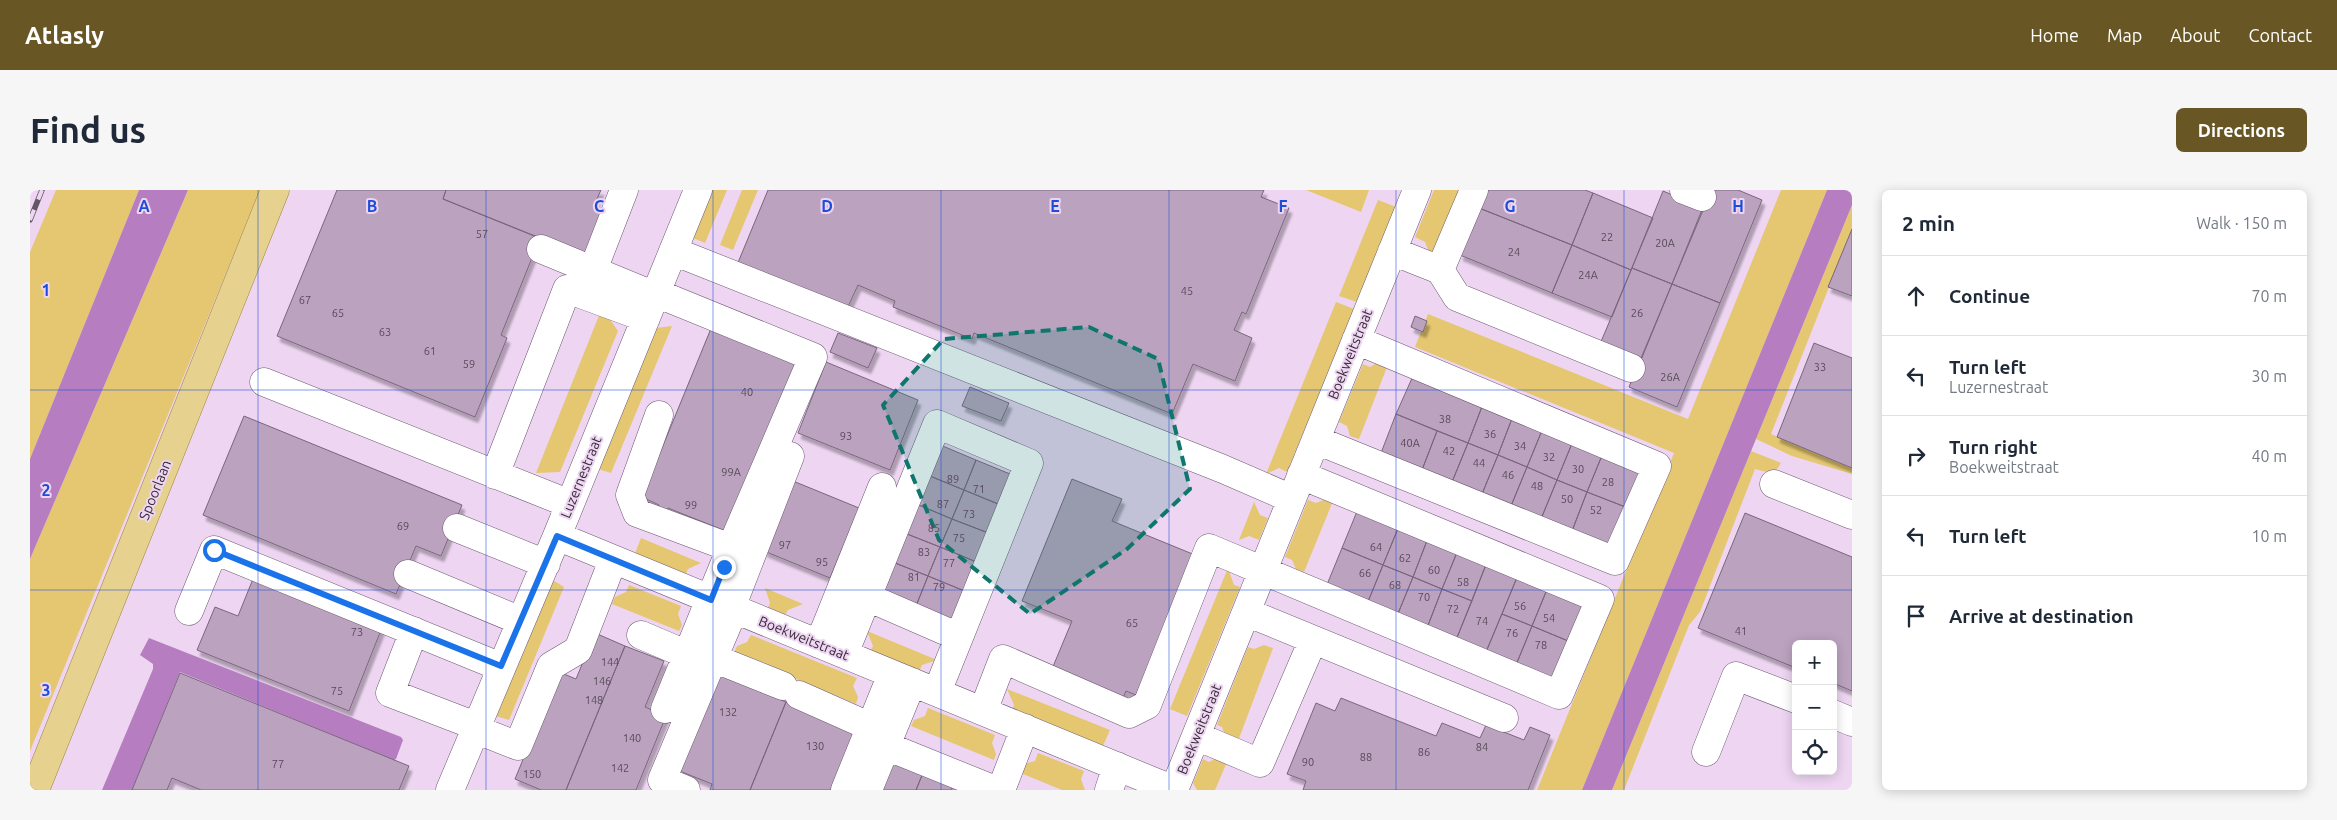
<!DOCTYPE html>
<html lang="en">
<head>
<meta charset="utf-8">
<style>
	:root { --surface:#fff; --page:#f6f6f7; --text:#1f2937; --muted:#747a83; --line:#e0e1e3; --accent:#685725 }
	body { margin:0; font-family:Ubuntu,sans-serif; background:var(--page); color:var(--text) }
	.controls { position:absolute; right:15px; bottom:15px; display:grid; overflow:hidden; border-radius:8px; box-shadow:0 2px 12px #0003 }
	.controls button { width:45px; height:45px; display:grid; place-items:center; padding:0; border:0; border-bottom:1px solid var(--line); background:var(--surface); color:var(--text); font:25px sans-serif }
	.stop { position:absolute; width:15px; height:15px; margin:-11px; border:4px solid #1a73e8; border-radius:50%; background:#fff }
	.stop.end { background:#1a73e8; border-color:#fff; box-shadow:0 1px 5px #0008 }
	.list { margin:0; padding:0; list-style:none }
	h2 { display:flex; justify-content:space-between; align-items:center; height:65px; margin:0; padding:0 20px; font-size:21px }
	h2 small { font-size:16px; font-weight:400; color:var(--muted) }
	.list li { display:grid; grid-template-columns:32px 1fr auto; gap:15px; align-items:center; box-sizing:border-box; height:80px; padding:0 20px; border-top:1px solid var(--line) }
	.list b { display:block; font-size:19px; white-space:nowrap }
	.list p { margin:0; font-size:16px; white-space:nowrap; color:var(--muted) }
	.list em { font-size:16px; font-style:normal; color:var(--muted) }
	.icon { flex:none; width:28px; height:28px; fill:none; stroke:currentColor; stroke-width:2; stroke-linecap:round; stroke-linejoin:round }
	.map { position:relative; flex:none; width:1822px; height:600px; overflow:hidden; border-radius:8px }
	header { display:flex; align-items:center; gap:30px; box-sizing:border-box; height:70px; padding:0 25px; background:var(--accent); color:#fff }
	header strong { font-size:24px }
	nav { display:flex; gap:28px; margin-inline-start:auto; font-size:18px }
	.intro { display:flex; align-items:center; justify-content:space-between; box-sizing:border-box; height:120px; padding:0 30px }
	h1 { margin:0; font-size:35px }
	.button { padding:12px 22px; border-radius:8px; background:var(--accent); color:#fff; font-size:18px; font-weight:700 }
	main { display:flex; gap:30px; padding:0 30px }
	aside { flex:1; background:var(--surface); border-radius:8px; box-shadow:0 2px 12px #0003 }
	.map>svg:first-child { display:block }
</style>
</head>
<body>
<header>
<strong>Atlasly</strong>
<nav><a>Home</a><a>Map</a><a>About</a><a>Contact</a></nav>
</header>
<div class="intro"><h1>Find us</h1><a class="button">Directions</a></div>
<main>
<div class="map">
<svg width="1822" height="600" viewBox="0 0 1822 600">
	<defs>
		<filter id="shadow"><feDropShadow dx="3" dy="5.5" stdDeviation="1" flood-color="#0004"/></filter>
	</defs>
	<rect width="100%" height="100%" fill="#eed5f2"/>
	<path fill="#e4c770" d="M26 0H109L0 269V62Z
		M158 0H230L0 561V369Z
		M681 0H697L675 53 663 48Z
		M712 0H728L703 60 690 55Z
		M1276 0H1339L1331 22Z
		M1404 0H1429L1404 64 1399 62 1395 52 1385 47Z
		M1751 0H1797L1552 600H1507L1644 263 1385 157 1398 124 1658 229Z
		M1348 10 1366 17 1327 112 1309 106Z
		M1822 15V39L1741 244 1822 278V284L1762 266 1726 249Z
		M1306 112 1324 119 1257 282 1249 278 1236 284Z
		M572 118 588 141 530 282 506 283Z
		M642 136 581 283 568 279 626 138Z
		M1347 173 1357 177 1329 249 1320 246 1317 236 1309 232 1333 174 1340 177Z
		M1721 261 1751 273 1744 284 1725 279 1670 422 1659 435 1594 600H1582Z
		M1296 309 1303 311 1274 382 1266 379 1262 370 1255 367 1278 310 1286 313Z
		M1224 312 1230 325 1238 328 1229 350 1219 346 1209 350Z
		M611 348 671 373 658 379 655 386 604 366Z
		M1198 378 1204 395 1210 397 1157 526 1140 519Z
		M521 389 534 397 479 530 466 526Z
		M599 395 651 416 648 424 652 435 649 441 582 414 585 407 596 402Z
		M735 398 773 414 758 420 754 427 737 420 740 413Z
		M837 441 907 470 892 475 889 482 840 462 843 456Z
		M721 445 827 488 823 496 828 507 826 514 704 463 707 456 717 452Z
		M1234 455 1243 458 1208 551 1196 548 1192 537 1187 535 1218 457 1224 459Z
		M977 499 1080 540 1073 556 982 520 984 515Z
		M898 518 965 545 962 553 966 564 964 570 881 536 884 530 895 526Z
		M1008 563 1054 581 1051 589 1055 600H1032L993 584 991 581 994 574 1005 571Z
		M1187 568 1197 572 1185 600H1167L1163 593 1173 569 1179 572Z"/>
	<path fill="#b67ec0" d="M109 0H158L0 369V269Z
		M1797 0H1822V15L1582 600H1552Z
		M119 448 371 547 373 550 366 569 364 570 150 482 102 600H72L123 479V474L110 465Z"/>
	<path fill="#bba3bf" stroke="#7b657e" filter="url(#shadow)" d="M307 0H416L413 9 510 48 471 145 477 148 445 227 247 146Z
		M416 0H571L566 11 573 27 556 67 413 9Z
		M738 0H1234L1231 7 1259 18 1216 124 1212 122 1204 140 1222 148 1205 191 1163 174 1142 224 944 143 942 149 863 117 865 111 828 95 817 119 707 75Z
		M1457 0H1555L1563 3 1542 55 1449 18Z
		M1680 0H1708L1732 10 1690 113 1642 94Z
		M1633 1 1674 18 1642 94 1602 78Z
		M1563 3 1623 28 1601 80 1542 55Z
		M1449 18 1542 55 1522 103 1430 65Z
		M1822 39V106L1798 97Z
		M1542 55 1601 80 1582 127 1522 103Z
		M1602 78 1642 94 1611 170 1570 154Z
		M1642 94 1690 113 1647 217 1599 197Z
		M1385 126 1397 131 1393 142 1381 137Z
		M682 136 774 174 698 342 638 318 637 321 628 317 629 315 612 307Z
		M808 143 847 158 838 178 800 162Z
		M1784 153 1822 168V278L1747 247Z
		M796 172 888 210 860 280 768 243Z
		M1383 186 1453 214 1438 253 1366 224Z
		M940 197 979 213 971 231 932 216Z
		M1453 214 1483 226 1468 265 1438 253Z
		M1366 224 1407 241 1392 280 1351 263Z
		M214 226 432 315 411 366 386 356 366 404 173 325Z
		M1483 226 1513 238 1497 277 1468 265Z
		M1513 238 1543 251 1527 290 1497 277Z
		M1407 241 1438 253 1422 292 1392 280Z
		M1543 251 1573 263 1557 302 1527 290Z
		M1438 253 1468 265 1452 304 1422 292Z
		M908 254 946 270 934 300 895 284Z
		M1573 263 1613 279 1598 318 1557 302Z
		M1468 265 1497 277 1481 316 1452 304Z
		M946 270 985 286 973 316 934 300Z
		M1497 277 1527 290 1511 329 1481 316Z
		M895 284 934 300 922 329 884 313Z
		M1042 289 1092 309 1082 331 1165 365 1103 512 1106 505 1096 501 1093 508 1022 479 1042 431 992 411Z
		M1527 290 1557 302 1542 341 1511 329Z
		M763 291 829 318 800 388 734 361Z
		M934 300 973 316 961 344 922 329Z
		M1557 302 1598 318 1582 357 1542 341Z
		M884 313 922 329 910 357 872 342Z
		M1328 319 1369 336 1353 375 1312 358Z
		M1715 323 1822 367V501L1803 493V454H1766V478L1668 438Z
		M922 329 961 344 949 373 910 357Z
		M1369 336 1398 348 1383 387 1353 375Z
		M872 342 910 357 898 386 860 371Z
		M1398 348 1428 360 1412 399 1383 387Z
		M910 357 949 373 937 402 898 386Z
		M1312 358 1353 375 1337 414 1296 397Z
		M1428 360 1457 372 1442 411 1412 399Z
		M860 371 898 386 886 416 848 401Z
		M1457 372 1488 385 1456 462 1426 450Z
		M1353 375 1383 387 1367 426 1337 414Z
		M225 384 353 435 319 521 167 460 185 417 208 426Z
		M1488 385 1518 397 1502 436 1472 424Z
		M898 386 937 402 925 432 886 416Z
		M1383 387 1412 399 1397 438 1367 426Z
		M1518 397 1559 414 1543 453 1502 436Z
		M1412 399 1442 411 1426 450 1397 438Z
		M1472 424 1502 436 1486 475 1456 462Z
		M1502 436 1543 453 1527 491 1486 475Z
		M565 443 595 456 536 600H511L485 589 529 482 546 489Z
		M595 456 634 471 615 517 636 526 606 600H536Z
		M150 483 379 576 369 600H171L142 588 137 600H102Z
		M686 484 756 512 720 600H680L682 594 647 580Z
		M1311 508 1406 546 1412 533 1450 548 1456 535 1494 550 1500 537 1520 545 1498 600H1273L1276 591 1257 584 1286 513 1305 521Z
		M756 512 826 541 802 600H720Z
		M864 566 895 578 886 600H849Z
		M895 578 925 591 921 600H886Z"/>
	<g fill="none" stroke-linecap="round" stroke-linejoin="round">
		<defs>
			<path id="minor" d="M1654 0 1672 7
				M511 59 625 106
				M643 61 1193 279 1262 309
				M1362 61 1410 80 1427 107 1601 178
				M563 80 594 0
				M1410 80 1444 0
				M626 103 783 167 701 358
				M234 192 540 314
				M629 225 600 305 607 323 701 358 635 519
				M1286 250 1585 371 1627 276 1326 150
				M465 285 537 99 616 128
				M1744 294 1822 325
				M427 338 516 374
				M527 346 1144 600 1387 0
				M378 384 491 431
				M837 407 929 447
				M701 418 760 266
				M159 421 184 360 471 477
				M1216 422 1474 528
				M384 441 360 503 446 536
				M611 445 658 465
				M789 454 852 297
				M814 464 907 234 999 273 907 502
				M683 468 753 496
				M769 505 841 537
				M953 521 973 469 1099 524 1117 515 1179 358 1529 505 1570 409 1271 285
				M1803 524 1822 532
				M445 539 488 556 521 476 548 460 583 370
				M1166 546 1230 573 1283 450
				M856 556 965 600
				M1676 562 1706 486 1766 509
				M420 600 527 346 668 0
				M656 600 632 590 704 419
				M815 600 862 484
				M838 600 882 492
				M971 600 995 538
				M1079 600 1087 576"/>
			<path id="major" d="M5 600 245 0"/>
		</defs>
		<use href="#minor" stroke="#6d5871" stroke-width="29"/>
		<use href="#major" stroke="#9d8440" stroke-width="29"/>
		<use href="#minor" stroke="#fff" stroke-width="28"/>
		<use href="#major" stroke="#e6d18f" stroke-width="28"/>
		<defs>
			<path id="rail" d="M0 30 12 0"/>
		</defs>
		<use href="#rail" stroke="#635665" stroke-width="5.5"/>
		<use href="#rail" stroke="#eed5f2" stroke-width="4" stroke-dasharray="11" stroke-linecap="butt"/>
	</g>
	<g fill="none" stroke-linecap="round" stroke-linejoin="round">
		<path stroke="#1a73e8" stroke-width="6" d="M184 360 471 476 527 346 681 410 694 377"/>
	</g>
	<path fill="#0f766e" fill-opacity="0.2" stroke="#0f766e" stroke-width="4" stroke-dasharray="10 6" stroke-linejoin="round" d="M1059 137 1128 169 1160 299 1097 359 1000 424 909 350 853 215 914 149Z"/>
	<path fill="none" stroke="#1d4ed8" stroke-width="1" stroke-opacity="0.55" d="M228 0V600M456 0V600M683 0V600M911 0V600M1139 0V600M1366 0V600M1594 0V600M0 200H1822M0 400H1822"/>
	<g text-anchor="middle" stroke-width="4" stroke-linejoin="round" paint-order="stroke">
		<g font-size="11" fill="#574a59">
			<text x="452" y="48">57</text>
			<text x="1577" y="51">22</text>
			<text x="1635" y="57">20A</text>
			<text x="1484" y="66">24</text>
			<text x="1558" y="89">24A</text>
			<text x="1157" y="105">45</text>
			<text x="275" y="114">67</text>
			<text x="308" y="127">65</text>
			<text x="1607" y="127">26</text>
			<text x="355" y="146">63</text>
			<text x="400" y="165">61</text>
			<text x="439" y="178">59</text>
			<text x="1790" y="181">33</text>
			<text x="1640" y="191">26A</text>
			<text x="717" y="206">40</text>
			<text x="1415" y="233">38</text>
			<text x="1460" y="248">36</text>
			<text x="816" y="250">93</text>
			<text x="1380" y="257">40A</text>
			<text x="1490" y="260">34</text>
			<text x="1419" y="265">42</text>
			<text x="1519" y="271">32</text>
			<text x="1449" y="277">44</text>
			<text x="1548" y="283">30</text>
			<text x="701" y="286">99A</text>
			<text x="1478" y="289">46</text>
			<text x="923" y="293">89</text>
			<text x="1578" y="296">28</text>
			<text x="1507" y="300">48</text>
			<text x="949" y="303">71</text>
			<text x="1537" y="313">50</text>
			<text x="913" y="318">87</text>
			<text x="661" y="319">99</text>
			<text x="1566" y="324">52</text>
			<text x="939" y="328">73</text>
			<text x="373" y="340">69</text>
			<text x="904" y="342">85</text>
			<text x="929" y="352">75</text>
			<text x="755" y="359">97</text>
			<text x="1346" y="361">64</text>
			<text x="894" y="366">83</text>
			<text x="1375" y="372">62</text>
			<text x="792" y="376">95</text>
			<text x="919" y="377">77</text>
			<text x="1404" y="384">60</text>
			<text x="1335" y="387">66</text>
			<text x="884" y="391">81</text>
			<text x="1433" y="396">58</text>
			<text x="1365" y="399">68</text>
			<text x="909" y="401">79</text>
			<text x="1394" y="411">70</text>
			<text x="1490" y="420">56</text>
			<text x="1423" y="423">72</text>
			<text x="1519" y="432">54</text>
			<text x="1452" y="435">74</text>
			<text x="1102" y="437">65</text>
			<text x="1711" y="445">41</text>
			<text x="327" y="446">73</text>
			<text x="1482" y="447">76</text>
			<text x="1511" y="459">78</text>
			<text x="580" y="476">144</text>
			<text x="572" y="495">146</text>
			<text x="307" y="505">75</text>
			<text x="564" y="514">148</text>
			<text x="698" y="526">132</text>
			<text x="602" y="552">140</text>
			<text x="785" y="560">130</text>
			<text x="1452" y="561">84</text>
			<text x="1394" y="566">86</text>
			<text x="1336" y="571">88</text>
			<text x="1278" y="576">90</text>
			<text x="248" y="578">77</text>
			<text x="590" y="582">142</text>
			<text x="502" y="588">150</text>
		</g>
		<g font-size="14" fill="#362c37" stroke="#eed5f2">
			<text transform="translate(1320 164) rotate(-68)" y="5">Boekweitstraat</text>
			<text transform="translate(551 287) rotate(-68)" y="5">Luzernestraat</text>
			<text transform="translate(125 300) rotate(-68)" y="5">Spoorlaan</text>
			<text transform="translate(774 448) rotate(22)" y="5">Boekweitstraat</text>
			<text transform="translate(1169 539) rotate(-68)" y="5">Boekweitstraat</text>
		</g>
	</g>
	<g font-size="16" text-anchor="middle" font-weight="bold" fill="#1d4ed8" stroke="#eed5f2" stroke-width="4" stroke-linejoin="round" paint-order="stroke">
		<text x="114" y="22">A</text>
		<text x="342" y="22">B</text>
		<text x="569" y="22">C</text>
		<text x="797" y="22">D</text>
		<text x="1025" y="22">E</text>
		<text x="1253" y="22">F</text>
		<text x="1480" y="22">G</text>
		<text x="1708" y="22">H</text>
		<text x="16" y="106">1</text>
		<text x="16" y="306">2</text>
		<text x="16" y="506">3</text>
	</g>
</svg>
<div class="controls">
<button>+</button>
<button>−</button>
<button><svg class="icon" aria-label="locate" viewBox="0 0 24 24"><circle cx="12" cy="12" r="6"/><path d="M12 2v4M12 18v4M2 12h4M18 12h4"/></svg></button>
</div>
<div class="stop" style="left:184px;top:360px"></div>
<div class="stop end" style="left:694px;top:377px"></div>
</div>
<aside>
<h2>2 min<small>Walk · 150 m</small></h2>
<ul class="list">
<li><svg class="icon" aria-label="ahead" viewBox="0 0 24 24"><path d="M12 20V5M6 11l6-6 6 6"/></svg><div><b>Continue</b></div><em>70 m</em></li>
<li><svg class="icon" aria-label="left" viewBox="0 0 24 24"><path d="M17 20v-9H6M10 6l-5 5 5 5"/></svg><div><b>Turn left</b><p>Luzernestraat</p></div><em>30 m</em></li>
<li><svg class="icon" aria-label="right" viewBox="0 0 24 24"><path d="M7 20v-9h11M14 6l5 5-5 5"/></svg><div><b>Turn right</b><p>Boekweitstraat</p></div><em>40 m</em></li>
<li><svg class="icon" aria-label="left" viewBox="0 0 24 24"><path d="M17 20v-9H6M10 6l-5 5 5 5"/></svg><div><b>Turn left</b></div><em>10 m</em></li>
<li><svg class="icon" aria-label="arrive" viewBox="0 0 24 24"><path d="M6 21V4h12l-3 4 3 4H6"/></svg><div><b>Arrive at destination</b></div></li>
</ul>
</aside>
</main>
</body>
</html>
